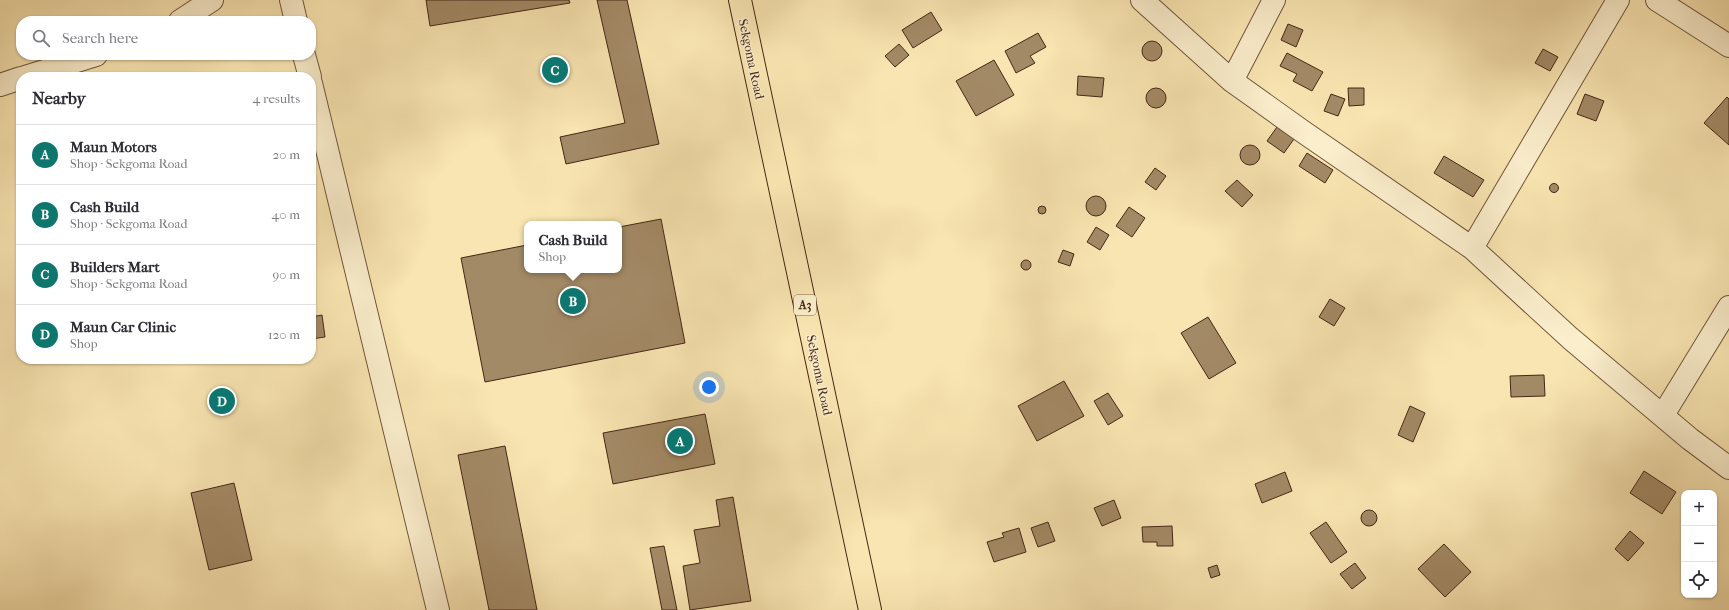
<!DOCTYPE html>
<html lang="en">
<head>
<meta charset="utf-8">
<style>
	:root { --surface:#fff; --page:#f2f2f3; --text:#2b2b33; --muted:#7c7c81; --line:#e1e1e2; --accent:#0f766e }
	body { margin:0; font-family:"IM FELL French Canon",serif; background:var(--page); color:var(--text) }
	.controls { position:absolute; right:12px; bottom:12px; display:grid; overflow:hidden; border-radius:8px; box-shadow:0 1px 3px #0004 }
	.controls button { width:36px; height:36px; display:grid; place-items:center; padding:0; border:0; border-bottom:1px solid var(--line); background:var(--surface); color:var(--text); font:20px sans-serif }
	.you { position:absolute; left:709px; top:387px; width:14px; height:14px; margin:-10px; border:3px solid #fff; border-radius:50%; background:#1a73e8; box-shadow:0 0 0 6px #1a73e833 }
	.badge { display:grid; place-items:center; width:26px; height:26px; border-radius:50%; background:var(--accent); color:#fff; font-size:13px; font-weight:700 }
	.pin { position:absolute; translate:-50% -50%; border:2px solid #fff; box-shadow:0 1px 4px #0006 }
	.popup { position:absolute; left:524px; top:221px; width:98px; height:52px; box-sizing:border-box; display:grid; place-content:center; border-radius:8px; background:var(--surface); filter:drop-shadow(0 1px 3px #0005); font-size:13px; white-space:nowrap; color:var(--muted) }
	.popup b { font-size:15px; color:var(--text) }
	.popup::after { content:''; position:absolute; left:50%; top:100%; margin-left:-8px; border:8px solid transparent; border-top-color:var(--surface) }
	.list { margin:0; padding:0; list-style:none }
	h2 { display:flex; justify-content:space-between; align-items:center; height:52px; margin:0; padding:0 16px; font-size:17px }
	h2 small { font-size:13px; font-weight:400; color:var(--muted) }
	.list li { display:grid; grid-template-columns:26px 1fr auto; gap:12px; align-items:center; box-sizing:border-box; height:60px; padding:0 16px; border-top:1px solid var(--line) }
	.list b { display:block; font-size:15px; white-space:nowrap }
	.list p { margin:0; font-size:13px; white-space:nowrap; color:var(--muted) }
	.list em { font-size:13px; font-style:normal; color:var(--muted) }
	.icon { flex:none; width:22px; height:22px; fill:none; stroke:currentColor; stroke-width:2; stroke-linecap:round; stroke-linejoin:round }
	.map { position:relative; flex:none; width:1729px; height:610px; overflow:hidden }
	.search { position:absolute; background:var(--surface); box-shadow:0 1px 3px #0004; left:16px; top:16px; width:300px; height:44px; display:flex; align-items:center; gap:10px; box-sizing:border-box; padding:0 14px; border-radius:16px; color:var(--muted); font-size:15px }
	.panel { position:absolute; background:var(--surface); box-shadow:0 1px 3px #0004; left:16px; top:72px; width:300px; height:292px; border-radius:16px }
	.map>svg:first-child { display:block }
</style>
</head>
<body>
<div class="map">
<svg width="1729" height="610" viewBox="0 0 1729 610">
	<rect width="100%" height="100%" fill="#f9e5b1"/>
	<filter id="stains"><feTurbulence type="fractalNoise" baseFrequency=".005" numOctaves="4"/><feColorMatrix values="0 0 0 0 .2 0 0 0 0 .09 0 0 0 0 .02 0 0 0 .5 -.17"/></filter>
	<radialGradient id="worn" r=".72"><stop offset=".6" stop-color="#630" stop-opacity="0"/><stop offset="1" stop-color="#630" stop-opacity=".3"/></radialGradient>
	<path fill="#a38a66" stroke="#452714" d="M426 0H569L570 3 430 26Z
		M597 0H627L659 144 566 164 560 137 625 123Z
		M931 12 942 30 913 48 902 30Z
		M1288 24 1303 30 1296 47 1281 40Z
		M1038 33 1046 47 1030 56 1035 63 1016 73 1005 51Z
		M1142 51a10 10 0 1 1 20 0a10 10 0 1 1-20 0Z
		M899 44 909 55 895 67 885 56Z
		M1543 49 1558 57 1550 71 1535 63Z
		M1287 53 1323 72 1312 91 1293 81 1297 74 1280 66Z
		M994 60 1014 95 976 116 956 81Z
		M1078 76 1104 78 1102 97 1077 95Z
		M1348 88H1364V105L1349 106Z
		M1146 98a10 10 0 1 1 20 0a10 10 0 1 1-20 0Z
		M1331 94 1345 99 1338 116 1324 111Z
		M1585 94 1604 101 1596 121 1577 114Z
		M1727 97 1729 99V145L1704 123Z
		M1277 127 1294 139 1284 153 1267 141Z
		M1240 155a10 10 0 1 1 20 0a10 10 0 1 1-20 0Z
		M1307 153 1333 170 1325 183 1299 166Z
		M1444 156 1484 180 1473 197 1434 173Z
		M1155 168 1166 176 1156 190 1145 182Z
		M1237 180 1253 195 1242 207 1225 191Z
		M1549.5 188a4.5 4.5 0 1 1 9 0a4.5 4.5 0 1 1-9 0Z
		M1086 206a10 10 0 1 1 20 0a10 10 0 1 1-20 0Z
		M1038 210a4 4 0 1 1 8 0a4 4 0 1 1-8 0Z
		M1129 207 1145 218 1132 237 1116 226Z
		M661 219 685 343 485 382 461 258 527 245V270H619V227Z
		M1096 227 1109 235 1100 250 1087 242Z
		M1063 250 1074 254 1070 266 1058 262Z
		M1021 265a5 5 0 1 1 10 0a5 5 0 1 1-10 0Z
		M1330 299 1345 308 1334 326 1319 317Z
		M322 315 325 337 311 339V317Z
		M1208 317 1236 363 1209 379 1181 333Z
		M198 359H211L199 363Z
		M1544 375 1545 396 1511 397 1510 376Z
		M1064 381 1084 416 1037 441 1018 406Z
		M1108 393 1123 416 1108 425 1094 401Z
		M1410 406 1425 413 1413 442 1398 435Z
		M705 414 715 464 613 484 603 433Z
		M505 446 537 610H489L458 455Z
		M1644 471 1676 492 1662 514 1630 493Z
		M1285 472 1292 491 1262 503 1255 484Z
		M234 483 252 560 209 570 191 493Z
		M733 497 751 601 690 610 683 566 700 563 694 530 720 526 716 500Z
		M1114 500 1121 518 1102 526 1094 508Z
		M1361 518a8 8 0 1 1 16 0a8 8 0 1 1-16 0Z
		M1048 522 1055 541 1038 547 1031 528Z
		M1326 522 1347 552 1331 563 1310 533Z
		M1172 526 1173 546H1157V542H1143L1142 527Z
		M1019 528 1026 552 994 562 987 542 1004 537 1002 533Z
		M1630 531 1644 543 1628 561 1615 549Z
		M1444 544 1471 572 1445 597 1418 569Z
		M664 546 677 610H662L650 548Z
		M1355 563 1366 578 1352 589 1340 574Z
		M1217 565 1220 575 1211 578 1208 568Z"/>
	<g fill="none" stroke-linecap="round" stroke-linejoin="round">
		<defs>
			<path id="minor" d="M291 0 296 21
				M1142 0 1232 81 1302 131 1472 248 1570 338 1690 439 1729 468
				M1657 0 1729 46
				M180 21 212 0
				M304 55 310 77
				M25 77 96 55
				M1232 81 1274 0
				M311 83 438 610
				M0 85 21 78
				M1472 248 1618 0
				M1663 415 1729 307"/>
			<path id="highway" d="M740 0 870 610"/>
		</defs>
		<use href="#minor" stroke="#72563b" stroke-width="24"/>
		<use href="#highway" stroke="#452714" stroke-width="24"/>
		<use href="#minor" stroke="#fbeecc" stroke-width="22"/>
		<use href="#highway" stroke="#f9e5b1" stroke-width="22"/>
	</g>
	<g text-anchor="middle" stroke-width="3" stroke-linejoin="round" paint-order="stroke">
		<rect fill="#fbeecc" stroke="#7c634b" stroke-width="1" x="794" y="295" width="22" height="20" rx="3"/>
		<g font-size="12" font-weight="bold" fill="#452714">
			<text x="805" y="309">A3</text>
		</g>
		<g font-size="13" fill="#452714" stroke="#fbeecc">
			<text transform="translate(752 59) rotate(78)" y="5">Sekgoma Road</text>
			<text transform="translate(820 375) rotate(78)" y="5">Sekgoma Road</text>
		</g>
	</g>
	<rect width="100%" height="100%" filter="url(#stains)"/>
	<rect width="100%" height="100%" fill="url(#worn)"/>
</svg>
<div class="controls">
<button>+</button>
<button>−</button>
<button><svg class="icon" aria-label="locate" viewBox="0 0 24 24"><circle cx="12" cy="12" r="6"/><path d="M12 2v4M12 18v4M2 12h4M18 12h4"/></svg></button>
</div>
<div class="you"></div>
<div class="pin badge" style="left:680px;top:441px">A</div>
<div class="pin badge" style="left:573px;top:301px">B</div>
<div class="popup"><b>Cash Build</b>Shop</div>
<div class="pin badge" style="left:555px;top:70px">C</div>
<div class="pin badge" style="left:222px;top:401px">D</div>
<div class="search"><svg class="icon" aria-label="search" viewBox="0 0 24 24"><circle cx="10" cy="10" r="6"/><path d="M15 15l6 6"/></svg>Search here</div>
<section class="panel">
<h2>Nearby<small>4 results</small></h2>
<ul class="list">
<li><span class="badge">A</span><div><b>Maun Motors</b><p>Shop · Sekgoma Road</p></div><em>20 m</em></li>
<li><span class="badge">B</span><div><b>Cash Build</b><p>Shop · Sekgoma Road</p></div><em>40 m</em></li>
<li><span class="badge">C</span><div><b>Builders Mart</b><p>Shop · Sekgoma Road</p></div><em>90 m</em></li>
<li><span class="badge">D</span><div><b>Maun Car Clinic</b><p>Shop</p></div><em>120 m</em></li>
</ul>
</section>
</div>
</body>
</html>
